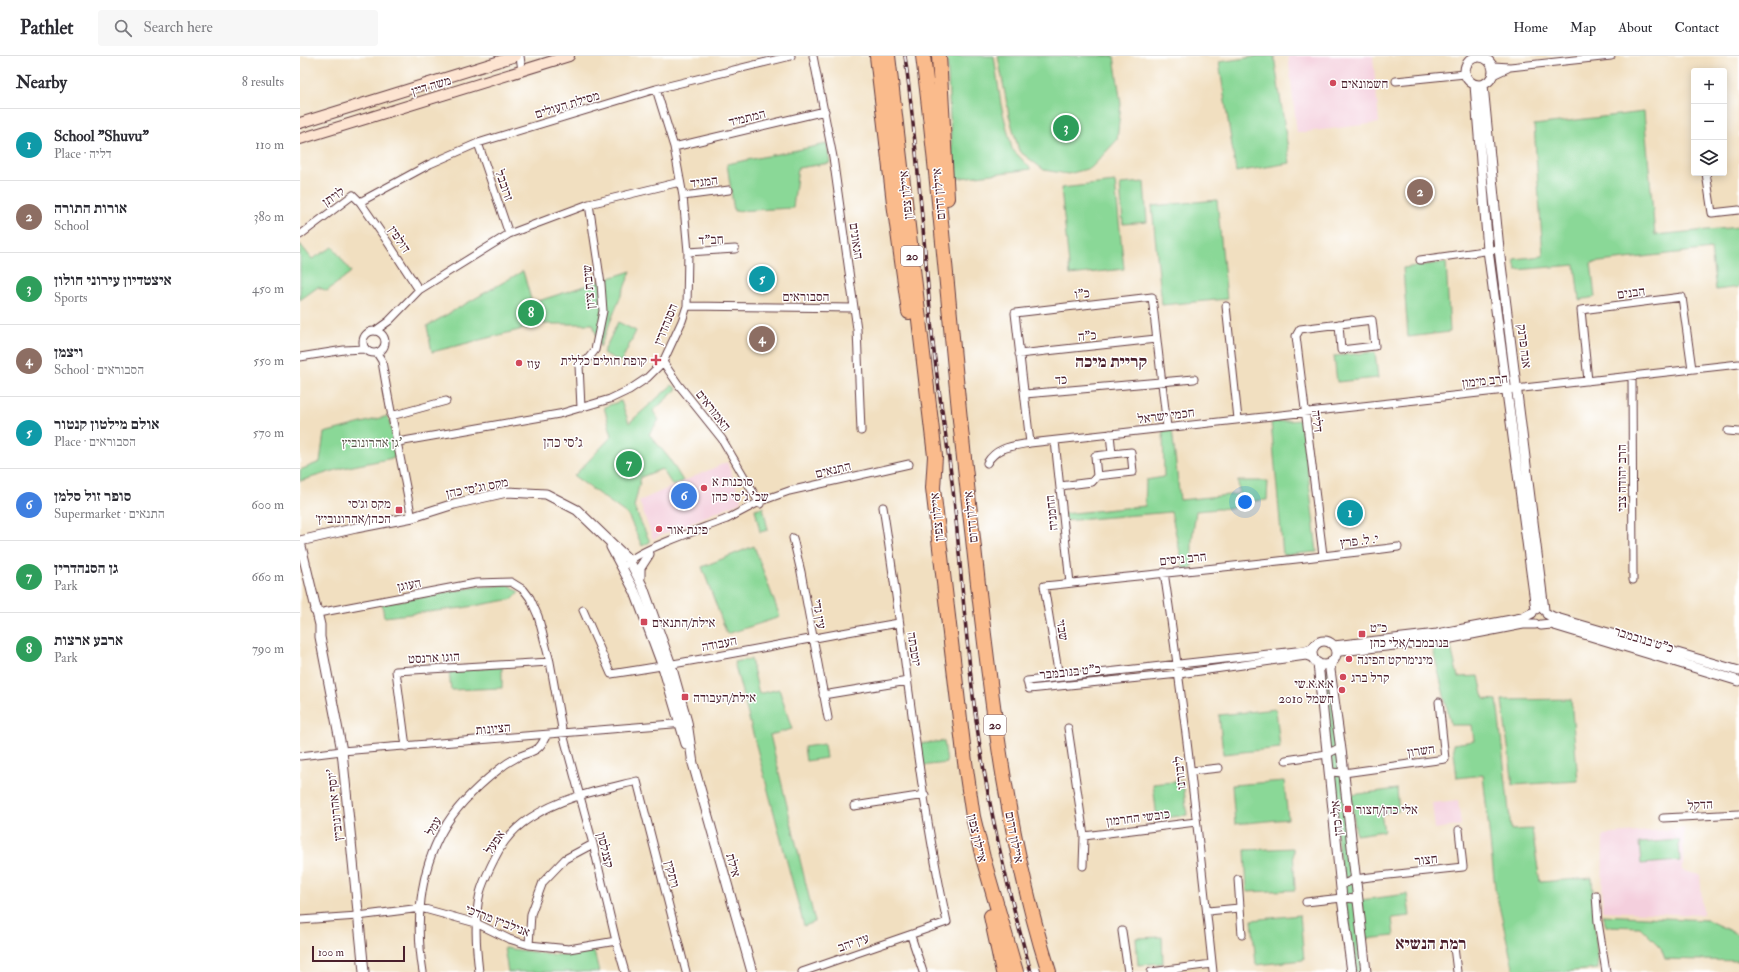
<!DOCTYPE html>
<html lang="en">
<head>
<meta charset="utf-8">
<style>
	:root { --surface:#fff; --page:#f7f7f7; --text:#2b2b33; --muted:#7c7c81; --line:#e1e1e2; --accent:#0f766e }
	body { margin:0; font-family:"IM FELL Double Pica","Frank Ruhl Libre",serif; background:var(--page); color:var(--text) }
	.controls { position:absolute; right:12px; top:12px; display:grid; overflow:hidden; border-radius:4px; box-shadow:0 2px 10px #0003 }
	.controls button { width:36px; height:36px; display:grid; place-items:center; padding:0; border:0; border-bottom:1px solid var(--line); background:var(--surface); color:var(--text); font:20px sans-serif }
	.scale { position:absolute; left:12px; bottom:10px; width:93px; box-sizing:border-box; padding-left:4px; border:2px solid #4a1f2b; border-top:0; font-size:11px; line-height:14px; white-space:nowrap; color:#4a1f2b; -webkit-text-stroke:3px #fff; paint-order:stroke }
	.you { position:absolute; left:945px; top:446px; width:14px; height:14px; margin:-10px; border:3px solid #fff; border-radius:50%; background:#1a73e8; box-shadow:0 0 0 6px #1a73e833 }
	.badge { display:grid; place-items:center; width:26px; height:26px; border-radius:50%; background:var(--accent); color:#fff; font-size:13px; font-weight:700 }
	.pin { position:absolute; translate:-50% -50%; border:2px solid #fff; box-shadow:0 1px 4px #0006 }
	.list { margin:0; padding:0; list-style:none }
	h2 { display:flex; justify-content:space-between; align-items:center; height:52px; margin:0; padding:0 16px; font-size:17px }
	h2 small { font-size:13px; font-weight:400; color:var(--muted) }
	.list li { display:grid; grid-template-columns:26px 1fr auto; gap:12px; align-items:center; box-sizing:border-box; height:72px; padding:0 16px; border-top:1px solid var(--line) }
	.list b { display:block; font-size:15px; white-space:nowrap }
	.list p { margin:0; font-size:13px; white-space:nowrap; color:var(--muted) }
	.list em { font-size:13px; font-style:normal; color:var(--muted) }
	.icon { flex:none; width:22px; height:22px; fill:none; stroke:currentColor; stroke-width:2; stroke-linecap:round; stroke-linejoin:round }
	.map { position:relative; flex:none; width:1439px; height:916px; overflow:hidden }
	header { display:flex; align-items:center; gap:24px; box-sizing:border-box; height:56px; padding:0 20px; background:var(--surface); border-bottom:1px solid var(--line) }
	header strong { font-size:19px }
	nav { display:flex; gap:22px; margin-inline-start:auto; font-size:14px }
	.search { width:280px; height:36px; background:var(--page); display:flex; align-items:center; gap:10px; box-sizing:border-box; padding:0 14px; border-radius:4px; color:var(--muted); font-size:15px }
	main { display:flex }
	aside { flex:1; background:var(--surface) }
	.map>svg:first-child { display:block }
</style>
</head>
<body>
<header>
<strong>Pathlet</strong>
<div class="search"><svg class="icon" aria-label="search" viewBox="0 0 24 24"><circle cx="10" cy="10" r="6"/><path d="M15 15l6 6"/></svg>Search here</div>
<nav><a>Home</a><a>Map</a><a>About</a><a>Contact</a></nav>
</header>
<main>
<aside>
<h2>Nearby<small>8 results</small></h2>
<ul class="list">
<li><span class="badge" style="background:#0f9aa8">1</span><div><b>School &quot;Shuvu&quot;</b><p>Place · דליה</p></div><em>110 m</em></li>
<li><span class="badge" style="background:#8d6e63">2</span><div><b>אורות התורה</b><p>School</p></div><em>380 m</em></li>
<li><span class="badge" style="background:#2e9e5b">3</span><div><b>איצטדיון עירוני חולון</b><p>Sports</p></div><em>450 m</em></li>
<li><span class="badge" style="background:#8d6e63">4</span><div><b>ויצמן</b><p>School · הסבוראים</p></div><em>550 m</em></li>
<li><span class="badge" style="background:#0f9aa8">5</span><div><b>אולם מילטון קנטור</b><p>Place · הסבוראים</p></div><em>570 m</em></li>
<li><span class="badge" style="background:#3f7fe0">6</span><div><b>סופר זול סלמן</b><p>Supermarket · התנאים</p></div><em>600 m</em></li>
<li><span class="badge" style="background:#2e9e5b">7</span><div><b>גן הסנהדרין</b><p>Park</p></div><em>660 m</em></li>
<li><span class="badge" style="background:#2e9e5b">8</span><div><b>ארבע ארצות</b><p>Park</p></div><em>790 m</em></li>
</ul>
</aside>
<div class="map">
<svg width="1439" height="916" viewBox="0 0 1439 916">
	<rect width="100%" height="100%" fill="#fff"/>
	<filter id="ink" filterUnits="userSpaceOnUse"><feTurbulence type="fractalNoise" baseFrequency=".025" numOctaves="2"/><feDisplacementMap in="SourceGraphic" scale="8" xChannelSelector="R" yChannelSelector="G"/><feConvolveMatrix kernelMatrix="1 2 1 2 8 2 1 2 1" color-interpolation-filters="sRGB"/></filter>
	<filter id="wash" filterUnits="userSpaceOnUse"><feTurbulence type="fractalNoise" baseFrequency=".012" numOctaves="4" result="noise"/><feDisplacementMap in="SourceGraphic" scale="16" xChannelSelector="R" yChannelSelector="G"/><feGaussianBlur stdDeviation="0.9" result="paint"/><feColorMatrix in="noise" values="0 0 0 0 0 0 0 0 0 0 0 0 0 0 0 0 0 1.4 0 .05"/><feComposite in="paint" operator="in"/></filter>
	<g filter="url(#wash)">
		<rect width="100%" height="100%" fill="#f1dfc0"/>
		<path fill="#f4cfdd" d="M988 0H1073L1079 67 997 77Z
			M427 406 442 445 353 483 339 445Z
			M1158 744 1161 769 1135 773 1132 747Z
			M1384 772 1383 815 1400 819 1403 859 1302 855 1303 779Z"/>
		<path fill="#8ad897" stroke="#6a7c61" d="M647 0H694L701 49 712 93 731 113 653 123Z
			M698 0H814L821 48 817 84 791 112 768 118 744 114 719 95 709 59Z
			M960 0H974L990 107 936 116 919 6Z
			M1344 56 1355 179 1439 171V231L1416 234 1411 193 1291 207 1295 241 1279 244 1275 209 1216 214 1214 203 1243 200 1234 69Z
			M527 88 530 107 498 112 493 152 434 155 427 108Z
			M815 126 824 213 770 219 761 132Z
			M844 126 847 166 823 168 820 128Z
			M917 144 927 243 862 249 852 150Z
			M0 188 12 203 33 191 51 216 27 235 18 231 0 244Z
			M1146 206 1150 276 1108 281 1103 212Z
			M223 215 232 247 331 215 300 291 293 268H243L132 296 127 270Z
			M318 266 336 275 321 306 303 297Z
			M1075 296 1078 322 1037 326 1034 300Z
			M372 329 377 333 353 355 359 364 349 378 369 402 383 425 373 430 362 413 341 421 334 451 350 486 342 490 328 459 274 420 312 380 304 351 321 345 329 367Z
			M88 360 98 401 43 412 0 425V414L20 406 24 377Z
			M1002 364 1017 496 983 499 971 366Z
			M872 373 880 444 939 438 938 425H968L967 444 940 446V451L896 455 892 484V513L884 514 871 456 764 465 763 458 845 450 846 424 864 421 863 374Z
			M463 451 468 474 460 476 455 453Z
			M454 490 480 561 427 578 402 511Z
			M210 529 219 536 213 543 162 552 84 561 82 548 176 531Z
			M1150 587 1158 621 1179 620 1184 643 1197 644 1211 774 1232 773 1240 826 1292 822 1298 913 1261 916H1214L1195 832 1183 719 1157 722 1153 688 1174 685 1172 669H1151L1132 589Z
			M451 603 459 638 479 633 492 673 470 679 515 866 504 870 434 606Z
			M202 611V632L151 634 149 615Z
			M1030 614 1066 916H1052L1019 615Z
			M1271 643 1278 725 1213 729 1202 644Z
			M976 653 980 692 923 698 919 659Z
			M644 685 647 707 620 710 618 688Z
			M524 688 526 702 506 705 504 691Z
			M883 725 887 759 857 763 853 728Z
			M984 725 988 763 935 768 932 729Z
			M1097 733 1099 755 1081 758 1084 775 1056 779 1051 739Z
			M1379 784 1380 805 1341 808 1339 787Z
			M993 792 995 834 947 836 945 794Z
			M1107 838 1110 860 1092 862 1094 880 1066 883 1061 844Z
			M1000 859 1004 904 956 909 952 864Z
			M1302 859 1407 864 1439 879V905L1365 903 1361 892 1340 871 1306 870Z
			M862 881 863 907 838 909 836 882Z
			M204 892 257 899 294 895 299 916H208Z"/>
	</g>
	<g filter="url(#ink)">
		<g fill="none" stroke-linecap="round" stroke-linejoin="round">
			<defs>
				<path id="minor" d="M220 0 222 15
					M513 0 533 101 557 273 561 375
					M1193 10 1210 11 1311 0
					M1193 19 1208 12
					M1096 25 1165 18
					M178 87 209 178
					M374 91 525 55
					M1406 117 1412 157 1439 154
					M383 140 429 134
					M60 146 130 108 178 87 356 33 491 0
					M0 179 53 139 60 146 87 185 119 234
					M388 196 435 193
					M1120 204 1199 193
					M387 250 554 252
					M926 250 938 363
					M75 275 89 265 119 234 209 178 289 148 380 126
					M63 286a11 11 0 1 1 22 0a11 11 0 1 1-22 0Z
					M77 297 82 305C90 356 102 407 111 458L113 461
					M719 298 856 283
					M0 301 44 294 65 293
					M363 306 378 328 422 383 460 448
					M1332 320 1333 524
					M1288 325 1281 254 1382 241 1392 313
					M725 338 894 323
					M281 352 279 309 288 303 295 294 303 255 301 228 289 148
					M91 360 146 345
					M1428 375 1439 376
					M755 385 770 527
					M98 386 259 358 310 343 329 334 347 322 363 306 382 265 387 250 388 196 383 140 374 91 356 33
					M730 387 715 257 852 241 867 371
					M687 407C696 391 713 390 730 387L1439 308
					M797 420 795 400 812 398
					M760 430 792 426 797 420 833 416 831 396 812 398 810 378
					M427 463 461 445 489 435 609 408
					M493 482 501 516 528 662
					M1023 499 996 280 1000 273 1072 264 1075 290 1041 294 1039 268
					M327 508C335 494 411 470 429 462
					M864 516C884 649 899 782 913 916
					M283 554 311 618C408 604 503 583 599 567
					M14 555 18 557 176 527 211 526 224 534 230 542 238 560 250 606 263 678 293 788 316 885 325 916
					M1014 603 1006 600 879 618 729 633 727 625 1005 594 1014 591
					M759 621 744 530C862 517 981 506 1098 491
					M523 639 608 625
					M768 672 784 780 783 810
					M106 691 96 615 250 606
					M0 700 42 695 385 667
					M986 704 1027 698 1041 691
					M891 715 919 712
					M1030 716 1044 717 1145 703 1139 646
					M554 750 625 739
					M1363 762 1439 758
					M784 780 896 766
					M938 823 942 879
					M1041 829 1055 823 1070 821 1163 811 1159 774
					M1296 839 1298 866 1306 916
					M1006 846 1042 842 1057 843
					M908 855 939 852
					M0 864 58 860 121 852 176 867 209 883 229 889 269 893 316 885
					M822 875 828 916
					M611 880 623 916
					M229 889 231 858 243 826 265 803 293 788
					M1154 891 1157 916
					M123 916C115 869 119 816 143 774 156 750 178 730 198 714 204 709 210 705 216 702 223 698 232 697 238 692 242 689 244 683 247 679
					M179 916C176 890 174 863 180 837 183 825 198 794 205 785 211 777 222 767 230 762 262 741 300 734 337 725L386 916
					M502 916 647 866C617 729 605 589 583 451
					M851 916 912 908"/>
				<path id="tertiary" d="M1165 15a14 14 0 1 1 28 0a14 14 0 1 1-28 0Z
					M1175 29 1188 194 1236 553
					M1183 29 1199 193 1244 554
					M0 485 56 472 113 461 154 448 207 436 246 438 277 454 329 504 343 531 371 609 387 666 393 708
					M0 486 20 569V581L42 695 64 916
					M311 491 335 536 363 611 386 688
					M340 522V512L349 498
					M1247 558 1253 561 1439 615
					M1241 569 1251 568 1439 625
					M1012 597a12 12 0 1 1 24 0a12 12 0 1 1-24 0Z
					M1034 590 1137 578 1222 562 1232 557
					M1036 597 1040 595 1141 584 1223 568H1235
					M1031 606 1030 614 1042 701 1066 916
					M1018 607 1042 842 1052 916
					M392 704 452 916"/>
				<path id="secondary" d="M0 67 216 0
					M0 83 269 0"/>
				<path id="motorway" d="M577 0 594 147 609 256
					M588 0 635 400 633 432 665 706 673 761 683 802 716 916
					M623 0C637 111 646 222 657 333 663 398 671 463 678 528 693 659 709 790 749 916
					M639 0 647 142
					M691 860 703 916"/>
			</defs>
			<use href="#minor" stroke="#633c41" stroke-width="9"/>
			<use href="#tertiary" stroke="#633c41" stroke-width="11"/>
			<use href="#secondary" stroke="#633c41" stroke-width="12"/>
			<use href="#motorway" stroke="#633c41" stroke-width="16"/>
			<use href="#minor" stroke="#fff" stroke-width="7"/>
			<use href="#tertiary" stroke="#fff" stroke-width="9"/>
			<use href="#secondary" stroke="#fde4d1" stroke-width="10"/>
			<use href="#motorway" stroke="#fabb8c" stroke-width="14"/>
			<defs>
				<path id="rail" d="M605 0C618 95 624 191 633 287 639 343 650 398 655 453 662 526 667 599 677 671 689 754 708 836 731 916"/>
			</defs>
			<use href="#rail" stroke="#4a1f2b" stroke-width="3.5"/>
			<use href="#rail" stroke="#fff" stroke-width="2" stroke-dasharray="6" stroke-linecap="butt"/>
		</g>
	</g>
	<g fill="#d1495b" stroke="#fff" stroke-width="1.5">
		<circle cx="1033" cy="27" r="4"/>
		<path d="M354 298h4v4h4v4h-4v4h-4v-4h-4v-4h4z"/>
		<circle cx="219" cy="307" r="4"/>
		<circle cx="404" cy="432" r="4"/>
		<rect x="95" y="450" width="8" height="8" rx="2"/>
		<circle cx="359" cy="473" r="4"/>
		<rect x="340" y="562" width="8" height="8" rx="2"/>
		<rect x="1058" y="574" width="8" height="8" rx="2"/>
		<circle cx="1049" cy="603" r="4"/>
		<circle cx="1043" cy="621" r="4"/>
		<circle cx="1042" cy="634" r="4"/>
		<rect x="381" y="637" width="8" height="8" rx="2"/>
		<rect x="1044" y="749" width="8" height="8" rx="2"/>
	</g>
	<g text-anchor="middle" stroke-width="3" stroke-linejoin="round" paint-order="stroke">
		<g fill="#fff" stroke="#80626b" stroke-width="1">
			<rect x="601" y="190" width="22" height="20" rx="3"/>
			<rect x="684" y="659" width="22" height="20" rx="3"/>
		</g>
		<g font-size="12" font-weight="bold" fill="#4a1f2b">
			<text x="612" y="204">20</text>
			<text x="695" y="673">20</text>
		</g>
		<g font-size="13" fill="#4a1f2b" stroke="#fff" text-anchor="start">
			<text x="1041" y="32">חשמונאים</text>
			<text x="347" y="309" text-anchor="end">קופת חולים כללית</text>
			<text x="227" y="312">עוז</text>
			<text x="412" y="430">סוכנות א<tspan x="412" dy="15">שכ' ג'סי כהן</tspan></text>
			<text x="91" y="452" text-anchor="end">מקס וג׳סי<tspan x="91" dy="15">הכהן/אהרונוביץ׳</tspan></text>
			<text x="367" y="478">פינת אור</text>
			<text x="352" y="571">אילת/התנאים</text>
			<text x="1070" y="576">כ״ט<tspan x="1070" dy="15">בנובמבר/אלי כהן</tspan></text>
			<text x="1057" y="608">מינימרקט הפינה</text>
			<text x="1051" y="626">קרל ברג</text>
			<text x="1034" y="632" text-anchor="end">א.א.א.שי<tspan x="1034" dy="15">חשמל 2010</tspan></text>
			<text x="393" y="646">אילת/העבודה</text>
			<text x="1056" y="758">אלי כהן/חצור</text>
		</g>
		<g font-size="13" fill="#4a1f2b" stroke="#fff">
			<text transform="translate(131 29) rotate(-17)" y="5">משה דיין</text>
			<text transform="translate(267 48) rotate(-17)" y="5">מסילת העולים</text>
			<text transform="translate(447 61) rotate(-14)" y="5">המתמיד</text>
			<text transform="translate(404 125) rotate(-7)" y="5">המגיד</text>
			<text transform="translate(205 129) rotate(71)" y="5">זרובבל</text>
			<text transform="translate(638 138) rotate(-95)" y="5">איילון דרום</text>
			<text transform="translate(605 139) rotate(-96)" y="5">איילון צפון</text>
			<text transform="translate(33 140) rotate(-34)" y="5">לויתן</text>
			<text transform="translate(100 183) rotate(56)" y="5">דולפין</text>
			<text transform="translate(411 183) rotate(-3)" y="5">חב"ד</text>
			<text transform="translate(557 185) rotate(82)" y="5">הגאונים</text>
			<text transform="translate(288 231) rotate(-95)" y="5">שיבת ציון</text>
			<text transform="translate(1331 236) rotate(-7)" y="5">הבנים</text>
			<text transform="translate(782 237) rotate(-6)" y="5">כ"ו</text>
			<text x="506" y="245">הסבוראים</text>
			<text transform="translate(365 268) rotate(-68)" y="5">הסנהדרין</text>
			<text transform="translate(787 279) rotate(-6)" y="5">כ"ה</text>
			<text transform="translate(1225 290) rotate(83)" y="5">אנה פרנק</text>
			<text transform="translate(761 323) rotate(-5)" y="5">כד</text>
			<text transform="translate(1185 324) rotate(-6)" y="5">הרב מימון</text>
			<text transform="translate(414 354) rotate(52)" y="5">האמוראים</text>
			<text transform="translate(866 359) rotate(-7)" y="5">חכמי ישראל</text>
			<text transform="translate(1018 365) rotate(83)" y="5">דליה</text>
			<text transform="translate(533 413) rotate(-13)" y="5">התנאים</text>
			<text transform="translate(1321 422) rotate(-90)" y="5">הרב יהודה צבי</text>
			<text transform="translate(177 431) rotate(-11)" y="5">מקס וג'סי כהן</text>
			<text transform="translate(751 457) rotate(-96)" y="5">החמניה</text>
			<text transform="translate(636 461) rotate(-96)" y="5">איילון צפון</text>
			<text transform="translate(670 461) rotate(-96)" y="5">איילון דרום</text>
			<text transform="translate(1059 484) rotate(-7)" y="5">י. ל. פרץ</text>
			<text transform="translate(883 502) rotate(-6)" y="5">הרב ניסים</text>
			<text transform="translate(109 528) rotate(-11)" y="5">העוגן</text>
			<text transform="translate(520 558) rotate(81)" y="5">עין גדי</text>
			<text transform="translate(763 574) rotate(81)" y="5">שבזי</text>
			<text transform="translate(1344 583) rotate(17)" y="5">כ"ט בנובמבר</text>
			<text transform="translate(419 587) rotate(-11)" y="5">העבודה</text>
			<text transform="translate(615 593) rotate(81)" y="5">יוטבתה</text>
			<text transform="translate(134 601) rotate(-3)" y="5">הוגו ארנסט</text>
			<text transform="translate(770 615) rotate(-6)" y="5">כ"ט בנובמבר</text>
			<text transform="translate(193 672) rotate(-5)" y="5">הציונות</text>
			<text transform="translate(1121 694) rotate(-8)" y="5">השרון</text>
			<text transform="translate(879 717) rotate(-96)" y="5">ליבורנו</text>
			<text transform="translate(1400 748) rotate(-3)" y="5">הדקל</text>
			<text transform="translate(34 749) rotate(-96)" y="5">יוסף אהרונוביץ'</text>
			<text transform="translate(838 761) rotate(-7)" y="5">כובשי החרמון</text>
			<text transform="translate(1036 762) rotate(-96)" y="5">אלי כהן</text>
			<text transform="translate(133 770) rotate(-61)" y="5">עמל</text>
			<text transform="translate(715 781) rotate(79)" y="5">איילון דרום</text>
			<text transform="translate(678 782) rotate(77)" y="5">איילון צפון</text>
			<text transform="translate(194 786) rotate(-57)" y="5">אפעל</text>
			<text transform="translate(306 794) rotate(76)" y="5">קצנלסון</text>
			<text transform="translate(1126 803) rotate(-6)" y="5">חצור</text>
			<text transform="translate(434 809) rotate(74)" y="5">אילת</text>
			<text transform="translate(373 818) rotate(76)" y="5">ויתקין</text>
			<text transform="translate(198 864) rotate(21)" y="5">אנילביץ מרדכי</text>
			<text transform="translate(553 886) rotate(-19)" y="5">עין יהב</text>
		</g>
		<g font-size="13" fill="#5d564b" stroke="#fff">
			<text x="72" y="391">גן אהרונוביץ'</text>
		</g>
		<g font-size="14" fill="#4a1f2b" stroke="#fff">
			<text x="263" y="391">ג'סי כהן</text>
		</g>
		<g font-size="17" font-weight="bold" fill="#4a1f2b" stroke="#fff">
			<text x="811" y="311">קריית מיכה</text>
			<text x="1131" y="893">רמת הנשיא</text>
		</g>
	</g>
</svg>
<div class="controls">
<button>+</button>
<button>−</button>
<button><svg class="icon" aria-label="layers" viewBox="0 0 24 24"><path d="M12 4l9 5-9 5-9-5zM3 14l9 5 9-5"/></svg></button>
</div>
<div class="scale">100 m</div>
<div class="you"></div>
<div class="pin badge" style="left:1050px;top:457px;background:#0f9aa8">1</div>
<div class="pin badge" style="left:1120px;top:136px;background:#8d6e63">2</div>
<div class="pin badge" style="left:766px;top:72px;background:#2e9e5b">3</div>
<div class="pin badge" style="left:462px;top:283px;background:#8d6e63">4</div>
<div class="pin badge" style="left:462px;top:223px;background:#0f9aa8">5</div>
<div class="pin badge" style="left:384px;top:440px;background:#3f7fe0">6</div>
<div class="pin badge" style="left:329px;top:408px;background:#2e9e5b">7</div>
<div class="pin badge" style="left:231px;top:257px;background:#2e9e5b">8</div>
</div>
</main>
</body>
</html>
